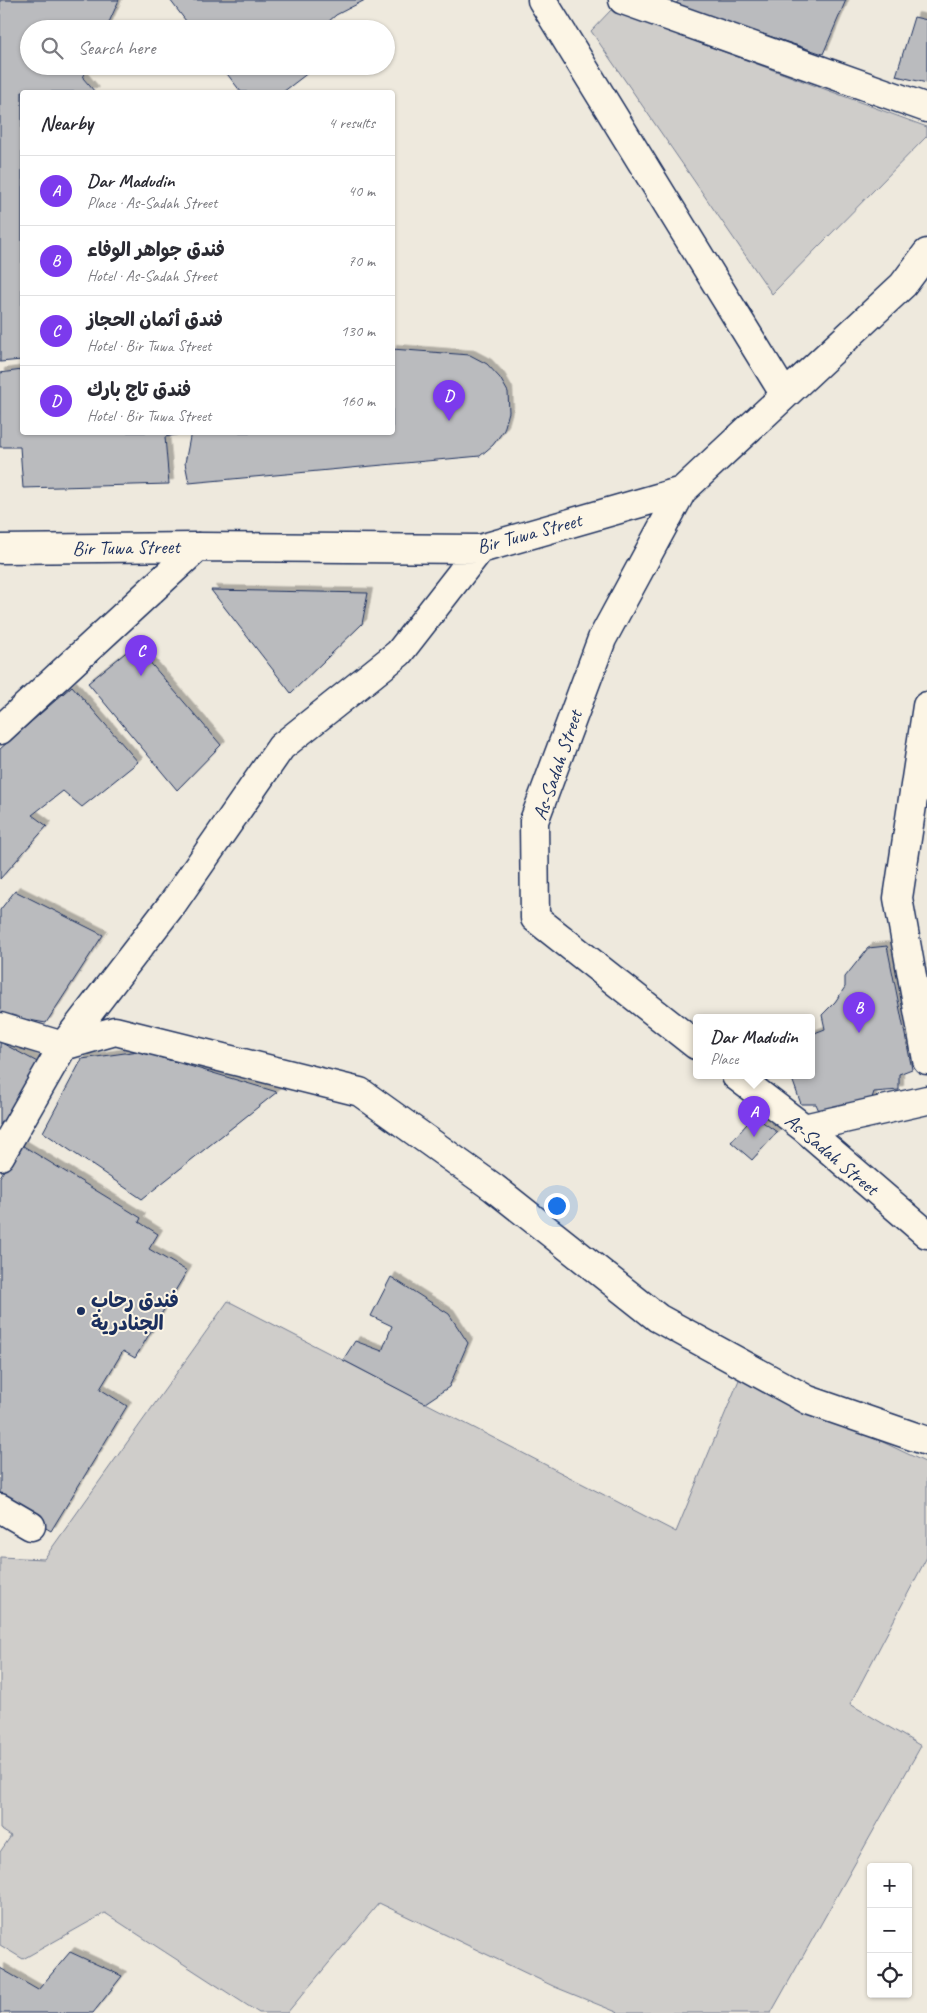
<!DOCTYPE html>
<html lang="en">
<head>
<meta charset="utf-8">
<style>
	:root { --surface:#fff; --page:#f2f2f3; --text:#2b2b33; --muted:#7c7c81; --line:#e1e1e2; --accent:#7c3aed }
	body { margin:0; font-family:Caveat,"Playpen Sans Arabic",sans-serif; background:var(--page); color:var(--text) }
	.controls { position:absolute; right:15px; bottom:15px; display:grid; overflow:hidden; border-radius:5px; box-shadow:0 1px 4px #0004 }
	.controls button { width:45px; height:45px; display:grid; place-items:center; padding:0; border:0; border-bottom:1px solid var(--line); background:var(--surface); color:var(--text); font:25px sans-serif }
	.you { position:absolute; left:556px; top:1205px; width:18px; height:18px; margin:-12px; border:4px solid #fff; border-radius:50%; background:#1a73e8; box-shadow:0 0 0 8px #1a73e833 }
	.badge { display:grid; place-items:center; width:32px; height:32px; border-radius:50%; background:var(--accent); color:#fff; font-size:16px; font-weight:700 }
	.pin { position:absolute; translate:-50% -41px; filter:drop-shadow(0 1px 2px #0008) }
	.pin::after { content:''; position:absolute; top:26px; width:18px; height:15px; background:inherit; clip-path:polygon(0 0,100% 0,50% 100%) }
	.popup { position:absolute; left:693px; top:1014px; width:122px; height:65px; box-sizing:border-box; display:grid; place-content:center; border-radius:5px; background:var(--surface); filter:drop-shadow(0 1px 4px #0005); font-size:16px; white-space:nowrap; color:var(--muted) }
	.popup b { font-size:19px; color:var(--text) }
	.popup::after { content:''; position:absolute; left:50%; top:100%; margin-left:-10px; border:10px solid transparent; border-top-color:var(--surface) }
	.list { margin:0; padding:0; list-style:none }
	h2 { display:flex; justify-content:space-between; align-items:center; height:65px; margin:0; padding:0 20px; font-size:21px }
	h2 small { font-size:16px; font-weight:400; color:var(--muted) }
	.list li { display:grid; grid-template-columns:32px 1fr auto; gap:15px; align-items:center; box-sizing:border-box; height:70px; padding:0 20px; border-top:1px solid var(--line) }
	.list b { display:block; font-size:19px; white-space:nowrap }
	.list p { margin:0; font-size:16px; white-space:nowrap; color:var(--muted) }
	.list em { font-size:16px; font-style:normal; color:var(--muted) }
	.icon { flex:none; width:28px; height:28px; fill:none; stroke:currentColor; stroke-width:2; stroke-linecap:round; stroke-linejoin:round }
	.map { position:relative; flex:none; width:927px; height:2013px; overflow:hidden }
	.search { position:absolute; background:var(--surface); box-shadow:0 1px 4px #0004; left:20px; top:20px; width:375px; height:55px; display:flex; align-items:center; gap:12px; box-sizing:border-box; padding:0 18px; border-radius:28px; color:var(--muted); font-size:19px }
	.panel { position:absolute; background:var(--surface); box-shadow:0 1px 4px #0004; left:20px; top:90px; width:375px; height:345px; border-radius:5px }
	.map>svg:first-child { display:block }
</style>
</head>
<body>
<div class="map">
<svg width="927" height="2013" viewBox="0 0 927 2013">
	<defs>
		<filter id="shadow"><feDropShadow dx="4.5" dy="-4.5" stdDeviation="0" flood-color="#0004"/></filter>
	</defs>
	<rect width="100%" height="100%" fill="#eee9dd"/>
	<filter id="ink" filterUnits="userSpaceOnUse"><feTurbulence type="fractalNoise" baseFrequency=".02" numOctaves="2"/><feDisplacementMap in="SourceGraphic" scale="10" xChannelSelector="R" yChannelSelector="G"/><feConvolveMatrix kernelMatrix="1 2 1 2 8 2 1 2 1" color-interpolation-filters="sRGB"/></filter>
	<g filter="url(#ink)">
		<path fill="#cfcdca" stroke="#757e94" d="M611 10 927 127V136L772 294 591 31Z
			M228 1301 676 1532 741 1375 927 1463V1557L850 1704 921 1746 771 2013H619L555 1987 379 1903 287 2013H259L105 1913 23 1959 0 1945V1852L11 1836 0 1829V1557L44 1559Z"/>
		<path fill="#babbbe" stroke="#1b2f5e" filter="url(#shadow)" d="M0 0H119L106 29H29V66H88L83 78 95 92H22V360L0 362Z
			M170 0H365L336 15 320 29H192Z
			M679 0H846L823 54 675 5Z
			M914 17 927 20V83L896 76Z
			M221 66H317L283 92H241Z
			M392 349 470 355 487 364 500 378 508 392 509 412 504 430 493 445 480 456 189 483 185 463 191 432H392Z
			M22 370V432H191L165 437 169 484 23 488 20 447H0V373Z
			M211 590 368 593 362 624 291 693Z
			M135 645 221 745 177 790 88 683Z
			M72 686 138 762 82 807 63 791 32 815 47 826 0 879V749Z
			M15 891 103 935 46 1023 0 1015V910Z
			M887 946 912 1069 899 1074V1090L874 1092 871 1101 820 1113 816 1104H801L791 1076H812V1034L825 1029 822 1015 835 1002 845 987V977L868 948Z
			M0 1042 43 1065 0 1125Z
			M139 1051 277 1092 142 1199 43 1132 82 1059Z
			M754 1116 777 1132 752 1160 731 1142Z
			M20 1144 141 1218 139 1222 158 1234 149 1249 187 1271 135 1358 123 1351 100 1389 127 1406 51 1531 0 1501V1177Z
			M391 1277 449 1314 468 1343 449 1387 425 1403 343 1360 355 1341 382 1351 392 1326 371 1316Z
			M70 1952 122 1976 93 2013H0V1968L38 1990Z"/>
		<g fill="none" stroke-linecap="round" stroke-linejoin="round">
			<defs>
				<path id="street" d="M542 0 785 395
					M623 0 927 108
					M682 491 602 639 534 821 535 918 696 1045
					M0 549 198 547 480 549 682 491 903 285 927 253
					M927 706 898 898 927 1060
					M0 730 198 547
					M0 1027 63 1046 115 1031 360 1092 494 1188 658 1318 808 1400 927 1441
					M736 1076 804 1128 927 1234
					M804 1128 927 1100
					M0 1156 63 1046 173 903 281 747 399 653 480 549
					M0 1508 31 1526"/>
			</defs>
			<use href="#street" stroke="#1b2f5e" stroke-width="31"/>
			<use href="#street" stroke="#fcf5e5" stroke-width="28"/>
		</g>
	</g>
	<circle fill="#1b2f5e" stroke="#fcf5e5" stroke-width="2" cx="81" cy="1311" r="5"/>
	<g text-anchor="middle" stroke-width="4" stroke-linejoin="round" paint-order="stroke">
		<g font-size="20" fill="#1b2f5e" stroke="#fcf5e5">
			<text transform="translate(529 533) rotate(-15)" y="7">Bir Tuwa Street</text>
			<text transform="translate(126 547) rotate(-1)" y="7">Bir Tuwa Street</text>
			<text transform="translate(557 765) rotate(-71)" y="7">As-Sadah Street</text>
			<text transform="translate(832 1154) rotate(40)" y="7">As-Sadah Street</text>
		</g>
		<g font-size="20" font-weight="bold" fill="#1b2f5e" stroke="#fcf5e5" text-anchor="start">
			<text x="91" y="1307">فندق رحاب<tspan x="91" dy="23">الجنادرية</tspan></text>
		</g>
	</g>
</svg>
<div class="controls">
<button>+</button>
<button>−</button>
<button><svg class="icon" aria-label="locate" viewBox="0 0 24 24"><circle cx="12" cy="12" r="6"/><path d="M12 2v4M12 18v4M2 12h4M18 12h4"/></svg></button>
</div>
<div class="you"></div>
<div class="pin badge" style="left:754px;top:1137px">A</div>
<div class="popup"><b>Dar Madudin</b>Place</div>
<div class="pin badge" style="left:859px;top:1033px">B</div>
<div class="pin badge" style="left:141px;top:676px">C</div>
<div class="pin badge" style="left:449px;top:421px">D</div>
<div class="search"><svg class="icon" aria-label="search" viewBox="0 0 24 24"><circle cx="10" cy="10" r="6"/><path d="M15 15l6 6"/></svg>Search here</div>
<section class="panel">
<h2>Nearby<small>4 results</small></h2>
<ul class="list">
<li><span class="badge">A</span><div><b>Dar Madudin</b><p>Place · As-Sadah Street</p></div><em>40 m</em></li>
<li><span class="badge">B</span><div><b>فندق جواهر الوفاء</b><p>Hotel · As-Sadah Street</p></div><em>70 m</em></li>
<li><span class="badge">C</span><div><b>فندق أثمان الحجاز</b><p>Hotel · Bir Tuwa Street</p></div><em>130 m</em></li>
<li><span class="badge">D</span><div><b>فندق تاج بارك</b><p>Hotel · Bir Tuwa Street</p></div><em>160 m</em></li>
</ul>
</section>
</div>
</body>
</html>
